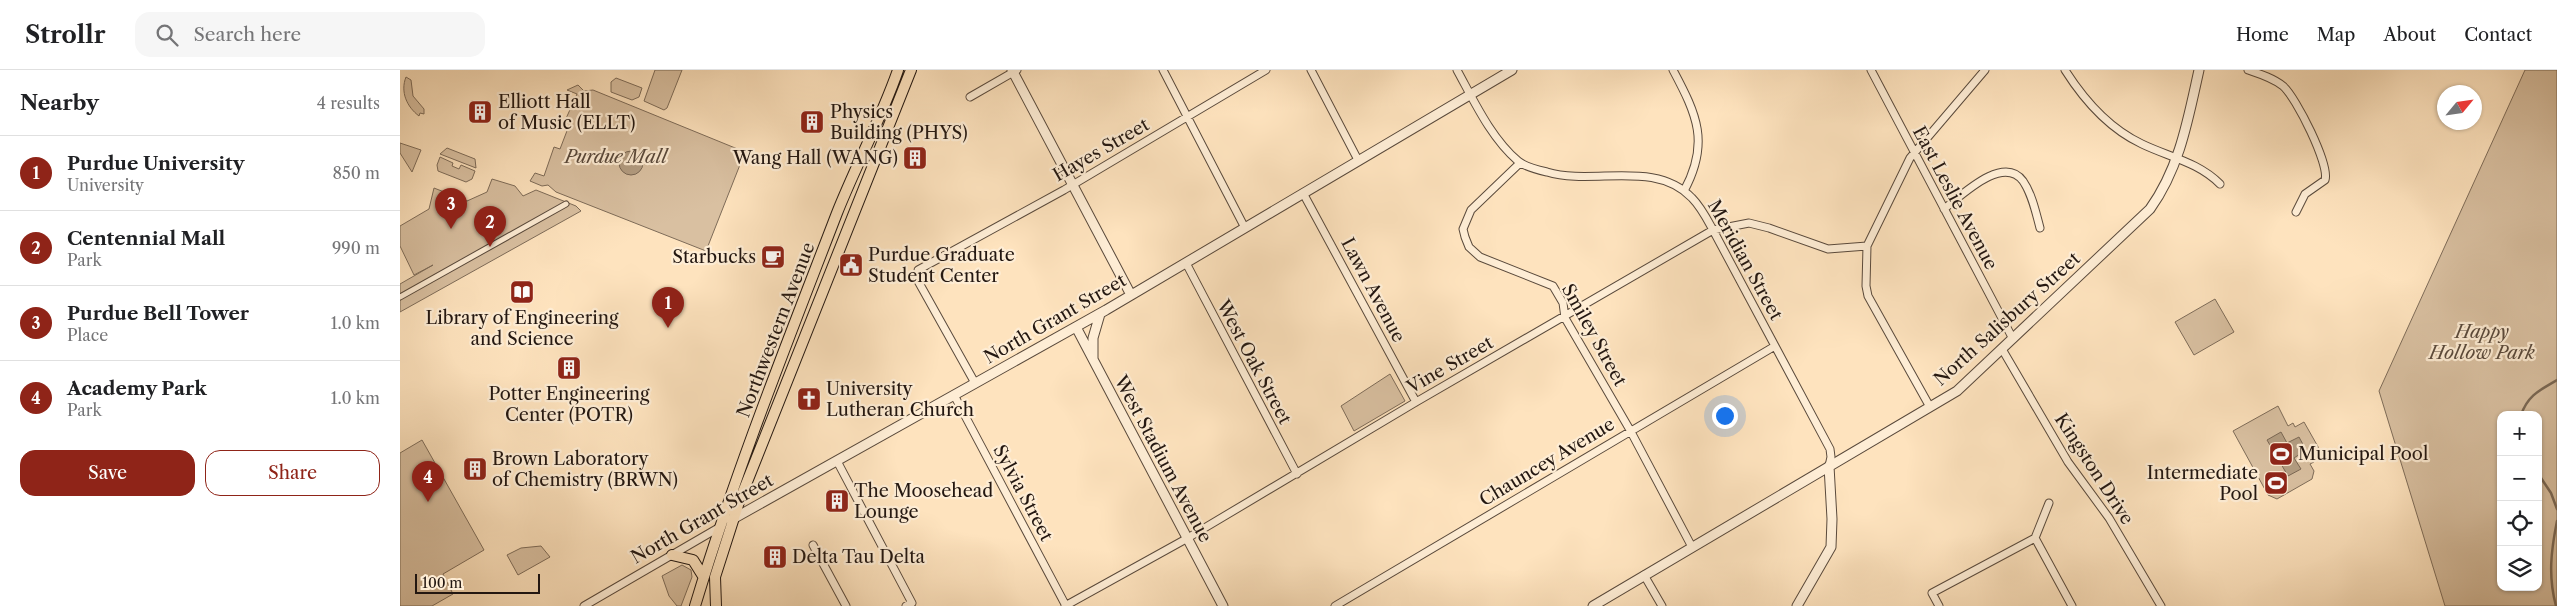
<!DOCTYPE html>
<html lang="en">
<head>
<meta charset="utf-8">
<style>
	:root { --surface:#fff; --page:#f6f6f6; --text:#202124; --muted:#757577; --line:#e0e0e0; --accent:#8f2418 }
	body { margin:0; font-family:"Libre Caslon Text",serif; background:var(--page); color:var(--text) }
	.controls { position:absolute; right:15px; bottom:15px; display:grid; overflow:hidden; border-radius:10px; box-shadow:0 1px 4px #0004 }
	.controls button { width:45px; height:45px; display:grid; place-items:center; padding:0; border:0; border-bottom:1px solid var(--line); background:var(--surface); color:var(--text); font:25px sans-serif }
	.compass { position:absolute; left:2037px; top:15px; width:45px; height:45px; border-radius:50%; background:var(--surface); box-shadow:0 1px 4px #0004; rotate:61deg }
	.scale { position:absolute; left:15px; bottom:12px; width:125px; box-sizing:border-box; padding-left:5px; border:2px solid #231711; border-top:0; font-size:14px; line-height:18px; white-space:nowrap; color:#231711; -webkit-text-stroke:4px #feedd5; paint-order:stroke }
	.you { position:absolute; left:1324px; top:345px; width:18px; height:18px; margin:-12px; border:4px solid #fff; border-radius:50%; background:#1a73e8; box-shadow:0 0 0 8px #1a73e833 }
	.badge { display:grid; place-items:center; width:32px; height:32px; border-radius:50%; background:var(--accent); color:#fff; font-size:16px; font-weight:700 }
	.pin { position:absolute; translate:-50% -41px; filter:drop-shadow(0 1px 2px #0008) }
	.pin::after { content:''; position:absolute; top:26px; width:18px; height:15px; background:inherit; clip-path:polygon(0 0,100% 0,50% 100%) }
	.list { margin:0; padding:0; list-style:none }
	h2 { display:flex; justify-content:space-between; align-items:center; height:65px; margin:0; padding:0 20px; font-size:21px }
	h2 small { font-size:16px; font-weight:400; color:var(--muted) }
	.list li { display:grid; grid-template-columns:32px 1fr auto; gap:15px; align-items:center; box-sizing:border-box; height:75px; padding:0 20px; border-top:1px solid var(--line) }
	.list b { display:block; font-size:19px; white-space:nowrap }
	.list p { margin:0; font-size:16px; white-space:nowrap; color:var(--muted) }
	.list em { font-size:16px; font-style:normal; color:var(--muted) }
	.actions { display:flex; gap:10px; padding:15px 20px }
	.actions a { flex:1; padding:11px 0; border:1px solid var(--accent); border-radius:15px; text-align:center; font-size:18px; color:var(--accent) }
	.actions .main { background:var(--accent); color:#fff }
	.icon { flex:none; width:28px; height:28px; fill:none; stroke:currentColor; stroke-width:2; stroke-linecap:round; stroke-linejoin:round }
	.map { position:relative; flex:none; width:2157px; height:536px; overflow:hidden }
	header { display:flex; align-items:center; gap:30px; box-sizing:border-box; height:70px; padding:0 25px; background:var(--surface); border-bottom:1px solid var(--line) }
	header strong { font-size:24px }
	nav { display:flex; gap:28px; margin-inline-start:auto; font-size:18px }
	.search { width:350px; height:45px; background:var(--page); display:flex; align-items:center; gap:12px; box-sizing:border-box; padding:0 18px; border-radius:15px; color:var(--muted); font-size:19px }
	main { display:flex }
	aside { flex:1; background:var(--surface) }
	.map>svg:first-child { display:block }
</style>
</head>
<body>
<header>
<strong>Strollr</strong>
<div class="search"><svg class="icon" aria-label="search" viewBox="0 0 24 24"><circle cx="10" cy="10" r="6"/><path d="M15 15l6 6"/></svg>Search here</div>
<nav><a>Home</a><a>Map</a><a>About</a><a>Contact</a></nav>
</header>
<main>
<aside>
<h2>Nearby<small>4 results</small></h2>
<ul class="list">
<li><span class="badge">1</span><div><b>Purdue University</b><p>University</p></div><em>850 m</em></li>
<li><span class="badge">2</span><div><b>Centennial Mall</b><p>Park</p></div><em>990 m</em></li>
<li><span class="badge">3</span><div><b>Purdue Bell Tower</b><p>Place</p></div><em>1.0 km</em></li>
<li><span class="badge">4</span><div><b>Academy Park</b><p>Park</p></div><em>1.0 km</em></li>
</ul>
<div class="actions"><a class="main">Save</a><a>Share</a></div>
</aside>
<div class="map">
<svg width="2157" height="536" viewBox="0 0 2157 536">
	<rect width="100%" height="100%" fill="#fee3be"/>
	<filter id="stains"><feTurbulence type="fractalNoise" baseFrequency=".004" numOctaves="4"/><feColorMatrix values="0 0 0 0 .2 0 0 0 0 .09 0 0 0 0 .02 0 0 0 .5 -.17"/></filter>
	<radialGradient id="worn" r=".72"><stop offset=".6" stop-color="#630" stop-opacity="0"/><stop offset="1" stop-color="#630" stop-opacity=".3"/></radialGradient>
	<path fill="#d9c0a1" stroke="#7e6c59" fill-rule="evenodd" d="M255 0H282L267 38 264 40 244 31Z
		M2125 0H2157V536H2045L1979 321ZM2101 345H2138V517H2101Z
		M6 7 11 10 13 26 24 39V44L20 43 19 46C7 37 0 22 6 7Z
		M216 8 242 18 239 27 232 30 211 22V12Z
		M178 15 184 21 193 20 345 82 306 181 156 122 148 115 142 116 130 111 135 103 144 106 154 77 160 79 170 53H164L177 24 167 20Z
		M0 73 21 80 12 102 0 83Z
		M47 78 75 89 76 98 40 84Z
		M40 87 53 93 52 96 59 99 61 95 75 101 72 109 66 112 38 101 37 95Z
		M92 109 115 116 123 126 136 120 176 136 181 141 0 242V214L33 195 14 205 0 176V156L29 139 34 118 67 131 87 122Z
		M1815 229 1834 262 1794 285 1775 252Z
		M990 304 1005 331 954 361 941 336Z
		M1878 336 1888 356 1893 353 1895 357 1904 352 1921 382 1911 387 1914 392 1910 394 1914 401 1912 409 1877 429 1868 425 1833 361Z
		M22 370 84 480 43 504 53 524 32 536H0V383Z
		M141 476 150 487 118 505 107 485 121 478Z
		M282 495 291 500 292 507 281 536H277L269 526 262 506Z"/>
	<path fill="#b49e83" stroke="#7a6855" d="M219 93a12 12 0 1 1 24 0a12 12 0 1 1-24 0Z
		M1881 362 1887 373 1899 367 1906 380 1894 388 1901 399 1888 406 1867 370Z"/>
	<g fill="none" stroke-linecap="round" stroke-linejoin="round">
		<path stroke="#7a6855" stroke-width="2.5" d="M2121 345C2128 325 2140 320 2157 310
			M2138 391 2141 408 2151 423 2157 439
			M2156 536C2148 506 2151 481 2157 451"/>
		<defs>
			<path id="pedestrian" d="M0 227 166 134"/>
			<path id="minor" d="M763 0 845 158
				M911 0 958 90
				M1057 0C1074 31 1091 68 1118 91 1125 97 1138 100 1147 102 1193 116 1255 89 1292 128 1301 137 1307 149 1313 160L1430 379 1431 387 1429 396
				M1273 0C1297 45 1310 73 1284 121
				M1471 0 1613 269
				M1665 0C1684 30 1710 59 1742 74 1769 87 1798 92 1820 114
				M1848 0C1860 4 1873 8 1883 16 1896 27 1930 95 1925 110L1905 124 1896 142
				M570 27 617 0
				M1120 93 1071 140 1063 159 1065 167 1069 177 1080 187 1153 216 1163 233 1165 248 1230 360 1292 477
				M903 123 1016 332
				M1544 139C1561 126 1603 84 1623 111 1632 124 1636 143 1640 158
				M786 193 897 404
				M1602 279 1668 392 1709 448 1761 536
				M575 313 518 211V200L664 120 866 0
				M554 325 666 536
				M1530 337 1468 226 1466 216 1467 176 1510 88 1585 0
				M437 391 512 533 506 536
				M1635 468 1672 536
				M413 475 446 536
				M1244 505 1262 536
				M184 536 320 457
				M665 536 786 469 1016 332 1313 160 1349 153 1369 158 1428 179 1467 176
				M935 536 1375 276
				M1539 536 1532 523 1635 468 1649 433"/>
			<path id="tertiary" d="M612 0 731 225
				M676 257 823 536
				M693 289V268L700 244
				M331 450 706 240 1112 0
				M1193 536 1557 321 1750 139C1780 97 1788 49 1799 0
				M1397 536 1431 477 1432 449 1429 396"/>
			<path id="primary" d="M272 485 293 490 303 506
				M295 536C335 403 387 273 437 143 456 95 481 49 498 0
				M316 536 315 507 339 432 511 0"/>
		</defs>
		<use href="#pedestrian" stroke="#5a4a3c" stroke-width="7"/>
		<use href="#minor" stroke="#5a4a3c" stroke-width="9"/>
		<use href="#tertiary" stroke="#5a4a3c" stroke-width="11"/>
		<use href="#primary" stroke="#231711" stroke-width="12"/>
		<use href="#pedestrian" stroke="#feedd5" stroke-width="5"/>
		<use href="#minor" stroke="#feedd5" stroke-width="7"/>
		<use href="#tertiary" stroke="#feedd5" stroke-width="9"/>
		<use href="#primary" stroke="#fee3be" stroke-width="10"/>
	</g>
	<defs>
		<symbol id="building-square" viewBox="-11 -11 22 22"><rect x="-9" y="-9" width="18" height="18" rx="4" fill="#8f2418" stroke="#feedd5"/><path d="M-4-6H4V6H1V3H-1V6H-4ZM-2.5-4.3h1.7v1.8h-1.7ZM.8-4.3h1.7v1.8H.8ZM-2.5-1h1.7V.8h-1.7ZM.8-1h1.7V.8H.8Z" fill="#fff"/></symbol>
		<symbol id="cafe-square" viewBox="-11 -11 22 22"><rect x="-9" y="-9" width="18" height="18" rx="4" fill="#8f2418" stroke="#feedd5"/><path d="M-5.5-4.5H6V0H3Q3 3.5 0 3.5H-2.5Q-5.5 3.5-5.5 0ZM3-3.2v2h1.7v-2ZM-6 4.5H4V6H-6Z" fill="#fff"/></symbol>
		<symbol id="civic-square" viewBox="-11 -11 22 22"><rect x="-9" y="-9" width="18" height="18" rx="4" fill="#8f2418" stroke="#feedd5"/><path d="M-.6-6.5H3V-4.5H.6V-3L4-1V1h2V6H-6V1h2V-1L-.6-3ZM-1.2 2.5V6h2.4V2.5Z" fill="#fff"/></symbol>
		<symbol id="library-square" viewBox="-11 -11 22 22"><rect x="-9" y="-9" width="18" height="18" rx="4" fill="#8f2418" stroke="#feedd5"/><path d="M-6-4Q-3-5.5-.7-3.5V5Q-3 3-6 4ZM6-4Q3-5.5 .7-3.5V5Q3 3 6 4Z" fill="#fff"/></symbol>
		<symbol id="church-square" viewBox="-11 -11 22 22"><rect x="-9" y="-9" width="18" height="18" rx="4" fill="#8f2418" stroke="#feedd5"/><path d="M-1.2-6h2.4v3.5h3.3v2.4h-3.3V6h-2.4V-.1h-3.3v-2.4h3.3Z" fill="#fff"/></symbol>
		<symbol id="stadium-square" viewBox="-11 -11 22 22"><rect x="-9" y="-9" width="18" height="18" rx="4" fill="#8f2418" stroke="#feedd5"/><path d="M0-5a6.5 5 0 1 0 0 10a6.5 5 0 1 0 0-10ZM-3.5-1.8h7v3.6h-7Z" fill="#fff"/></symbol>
	</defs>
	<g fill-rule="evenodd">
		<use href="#building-square" x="66" y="28" width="28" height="28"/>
		<use href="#building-square" x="398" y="38" width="28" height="28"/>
		<use href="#building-square" x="501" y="74" width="28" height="28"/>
		<use href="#cafe-square" x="359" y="173" width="28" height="28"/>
		<use href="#civic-square" x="437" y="181" width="28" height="28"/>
		<use href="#library-square" x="108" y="208" width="28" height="28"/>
		<use href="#building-square" x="155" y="284" width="28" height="28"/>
		<use href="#church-square" x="395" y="315" width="28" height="28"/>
		<use href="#stadium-square" x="1867" y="370" width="28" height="28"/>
		<use href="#building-square" x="61" y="385" width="28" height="28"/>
		<use href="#stadium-square" x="1862" y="399" width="28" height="28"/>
		<use href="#building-square" x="423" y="417" width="28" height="28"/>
		<use href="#building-square" x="361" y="473" width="28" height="28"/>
	</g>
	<g text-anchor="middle" stroke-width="4.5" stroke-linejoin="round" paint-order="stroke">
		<g font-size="18" fill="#231711" stroke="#feedd5" text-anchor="start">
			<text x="98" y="38">Elliott Hall<tspan x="98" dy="21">of Music (ELLT)</tspan></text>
			<text x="430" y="48">Physics<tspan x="430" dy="21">Building (PHYS)</tspan></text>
			<text x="498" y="94" text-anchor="end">Wang Hall (WANG)</text>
			<text x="468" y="191">Purdue Graduate<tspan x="468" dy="21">Student Center</tspan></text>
			<text x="356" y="193" text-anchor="end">Starbucks</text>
			<text x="122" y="254" text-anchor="middle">Library of Engineering<tspan x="122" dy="21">and Science</tspan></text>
			<text x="426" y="325">University<tspan x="426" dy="21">Lutheran Church</tspan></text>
			<text x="169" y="330" text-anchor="middle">Potter Engineering<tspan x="169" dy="21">Center (POTR)</tspan></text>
			<text x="1898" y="390">Municipal Pool</text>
			<text x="92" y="395">Brown Laboratory<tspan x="92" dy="21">of Chemistry (BRWN)</tspan></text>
			<text x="1858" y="409" text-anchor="end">Intermediate<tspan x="1858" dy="21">Pool</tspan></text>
			<text x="454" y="427">The Moosehead<tspan x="454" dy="21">Lounge</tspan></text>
			<text x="392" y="493">Delta Tau Delta</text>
		</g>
		<g font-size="18" fill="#231711" stroke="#feedd5">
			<text transform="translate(701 80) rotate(-30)" y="6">Hayes Street</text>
			<text transform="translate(1555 128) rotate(62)" y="6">East Leslie Avenue</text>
			<text transform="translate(1345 190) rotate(61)" y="6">Meridian Street</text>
			<text transform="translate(973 220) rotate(62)" y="6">Lawn Avenue</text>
			<text transform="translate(655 249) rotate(-30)" y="6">North Grant Street</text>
			<text transform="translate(1607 249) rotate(-42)" y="6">North Salisbury Street</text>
			<text transform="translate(376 260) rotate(-69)" y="6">Northwestern Avenue</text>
			<text transform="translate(1194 265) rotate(61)" y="6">Smiley Street</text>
			<text transform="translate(854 292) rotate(62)" y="6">West Oak Street</text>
			<text transform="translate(1050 295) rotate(-30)" y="6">Vine Street</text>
			<text transform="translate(763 389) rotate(62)" y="6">West Stadium Avenue</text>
			<text transform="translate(1147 392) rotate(-31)" y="6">Chauncey Avenue</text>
			<text transform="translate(1694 399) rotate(57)" y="6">Kingston Drive</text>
			<text transform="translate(623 423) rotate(62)" y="6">Sylvia Street</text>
			<text transform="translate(302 449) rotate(-30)" y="6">North Grant Street</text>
		</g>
		<g font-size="18" font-style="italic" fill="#5a4a3c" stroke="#feedd5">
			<text x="216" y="93">Purdue Mall</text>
			<text x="2082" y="268">Happy<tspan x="2082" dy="21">Hollow Park</tspan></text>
		</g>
	</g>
	<rect width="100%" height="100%" filter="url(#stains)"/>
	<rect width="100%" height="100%" fill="url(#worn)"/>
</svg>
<div class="controls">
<button>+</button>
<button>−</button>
<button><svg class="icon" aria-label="locate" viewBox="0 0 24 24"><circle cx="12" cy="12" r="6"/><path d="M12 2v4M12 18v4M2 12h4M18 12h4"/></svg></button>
<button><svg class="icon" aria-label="layers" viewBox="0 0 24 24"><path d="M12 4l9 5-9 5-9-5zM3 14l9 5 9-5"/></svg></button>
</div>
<svg class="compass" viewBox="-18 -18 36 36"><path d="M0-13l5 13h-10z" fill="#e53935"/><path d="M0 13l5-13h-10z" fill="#757577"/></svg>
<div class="scale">100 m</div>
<div class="you"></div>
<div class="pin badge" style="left:268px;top:258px">1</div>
<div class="pin badge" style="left:90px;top:177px">2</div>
<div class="pin badge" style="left:51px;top:159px">3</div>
<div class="pin badge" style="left:28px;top:432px">4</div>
</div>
</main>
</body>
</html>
